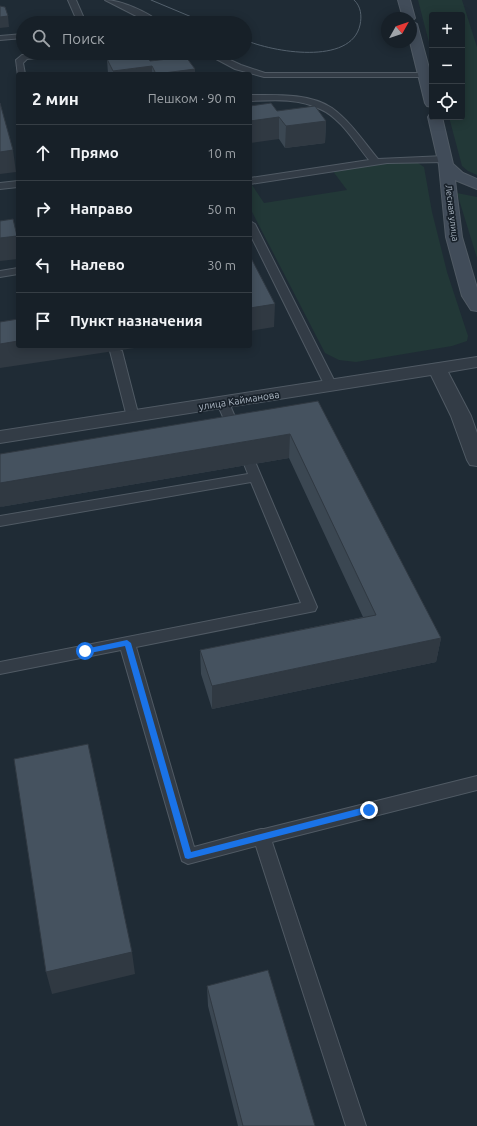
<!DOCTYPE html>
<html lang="ru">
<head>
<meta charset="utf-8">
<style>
	:root { --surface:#172028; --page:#242d34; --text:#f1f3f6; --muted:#9ea3a8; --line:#363e45 }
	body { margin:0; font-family:Ubuntu,sans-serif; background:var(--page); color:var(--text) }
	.controls { position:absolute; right:12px; top:12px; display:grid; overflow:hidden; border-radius:4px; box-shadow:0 2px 10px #0003 }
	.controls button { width:36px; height:36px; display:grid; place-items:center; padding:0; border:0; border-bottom:1px solid var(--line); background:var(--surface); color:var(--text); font:20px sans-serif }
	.compass { position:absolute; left:381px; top:12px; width:36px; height:36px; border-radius:50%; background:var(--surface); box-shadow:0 2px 10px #0003; rotate:50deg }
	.stop { position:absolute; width:12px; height:12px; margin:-9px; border:3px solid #1a73e8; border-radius:50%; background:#fff }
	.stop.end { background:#1a73e8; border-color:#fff; box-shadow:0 1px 4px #0008 }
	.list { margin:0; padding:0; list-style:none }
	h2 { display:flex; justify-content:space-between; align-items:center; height:52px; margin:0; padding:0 16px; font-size:17px }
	h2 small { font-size:13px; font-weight:400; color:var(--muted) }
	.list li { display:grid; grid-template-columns:26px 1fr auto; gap:12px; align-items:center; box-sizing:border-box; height:56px; padding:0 16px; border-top:1px solid var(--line) }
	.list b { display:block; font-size:15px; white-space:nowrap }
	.list em { font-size:13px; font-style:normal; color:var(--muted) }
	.icon { flex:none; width:22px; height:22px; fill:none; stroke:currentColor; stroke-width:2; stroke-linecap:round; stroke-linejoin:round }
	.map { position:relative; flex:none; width:477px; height:1126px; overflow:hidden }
	.search { position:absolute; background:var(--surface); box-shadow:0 2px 10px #0003; left:16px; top:16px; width:236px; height:44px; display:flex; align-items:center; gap:10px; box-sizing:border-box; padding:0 14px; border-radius:22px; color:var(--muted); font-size:15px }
	.panel { position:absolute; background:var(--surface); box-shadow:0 2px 10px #0003; left:16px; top:72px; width:236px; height:276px; border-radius:4px }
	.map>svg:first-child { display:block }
</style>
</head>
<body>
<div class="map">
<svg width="477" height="1126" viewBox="0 0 477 1126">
	<rect width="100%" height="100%" fill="#1f2b35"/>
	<path fill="#223837" d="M418 0H462L477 47V175L468 171 462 166 449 117H462V15H432V54Z
		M391 163H418L424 167 432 212 447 272 468 336 467 341 452 346 356 362 339 360 325 353 250 208V186L252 185 264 203 347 190 332 170Z
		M457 193 477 197V258Z"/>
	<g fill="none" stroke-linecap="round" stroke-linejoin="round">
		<defs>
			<path id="lane" d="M68 0H76L86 23H78Z
				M105 0C120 0 149 12 160 23H150Z
				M23 34V38L0 40V36Z
				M43 53H74L70 55 27 59 23 63 25 74H18V76L16 60 22 55Z
				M205 53H215L241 65 265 73H425L429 75 425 77H264L235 69Z
				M250 95C276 95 309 93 332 108 350 121 364 142 378 159L445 156 450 159 445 162 387 163 250 184V178L369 160C355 143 341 118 320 109 299 98 273 100 250 101Z
				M18 181V187L0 189V183Z
				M250 221 255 224 337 386 335 389H327L325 386 250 234Z
				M18 268V274L0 277V271Z
				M116 348 122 351 139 417 137 420H129L127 417 110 351Z
				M223 399 229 403 242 433 240 436H232L230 433 217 403Z
				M250 460 255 461 256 464 317 607 315 611 310 612 136 647 194 847 261 829H264L477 776V790L272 842 366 1126H346L256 846 188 864 182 861 121 650 0 674V662L301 603 251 482 0 526V516L248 474 244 464 245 461Z"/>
			<path id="street" d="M477 357V367L448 372 471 416 477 433V466L470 465 467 460 451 416 431 375 0 443V431Z"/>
			<path id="secondary" d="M398 0H410L415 18 412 21 417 24 432 79V107L427 106 425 103 410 42 411 18H403Z
				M430 114H432V117H442L453 164 463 173 477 179V189L455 180 462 237 477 288V311L471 310 462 296 446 237 439 165 428 117Z"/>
		</defs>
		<use href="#lane" stroke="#505a64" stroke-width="2"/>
		<use href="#street" stroke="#505a64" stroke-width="2"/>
		<use href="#secondary" stroke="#505a64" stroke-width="2"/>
		<use href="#lane" fill="#333c46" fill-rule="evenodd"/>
		<use href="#street" fill="#333c46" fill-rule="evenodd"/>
		<use href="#secondary" fill="#414c59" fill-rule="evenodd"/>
		<path stroke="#54616d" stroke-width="1" d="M151 0 206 23
			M245 40C272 52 351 66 360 25 362 16 361 6 354 0"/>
	</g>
	<path fill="#3b4752" d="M107 59 150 61 195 74H108Z
		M277 111 326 121 325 143 285 148 279 139Z
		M318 401 441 638 436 662 212 709 201 674 200 650 363 617 289 458 0 507Z
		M207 986 315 1126H238L208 1006Z"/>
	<path fill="#303942" d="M8 16 9 27 0 28V17Z
		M152 66V74H113V71Z
		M195 69V74H156Z
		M279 117V139L250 143V121Z
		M326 121 325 143 285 148 286 126Z
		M13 150 16 172 0 174V152Z
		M17 236 18 241V259L0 261V238Z
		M275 304 274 327 250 331V308Z
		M18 341V346H148L0 368V344Z
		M290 434 289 458 0 507V483Z
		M441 638 436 662 212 709V686Z
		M132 952 135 974 52 994 46 972Z"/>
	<path fill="#45525f" stroke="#303942" d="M0 6 5 7 8 16 0 17Z
		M147 55 150 61 186 57 195 69 156 74 152 66 113 71 107 59Z
		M0 103 13 150 0 152Z
		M271 103 277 111 315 106 326 121 286 126 279 117 250 121V106Z
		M13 219 17 236 0 238V221Z
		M250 256 275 304 250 308Z
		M18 319V341L0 344V322Z
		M318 401 441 638 212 686 200 650 376 615 290 434 0 483V454Z
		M88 744 132 952 46 972 14 759Z
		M268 970 315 1126H243L207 986Z"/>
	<path fill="#1a73e8" d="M127 640 131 643 191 852 369 806 373 810 372 812 188 859 185 858 125 646 85 654 81 651 85 649Z"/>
	<g text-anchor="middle" stroke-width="3.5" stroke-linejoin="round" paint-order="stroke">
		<g font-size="9" fill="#acb7c3" stroke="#18212a">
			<text transform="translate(452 213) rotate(83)" y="3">Лесная улица</text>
		</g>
		<g font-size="10" fill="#acb7c3" stroke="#18212a">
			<text transform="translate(239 400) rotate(-9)" y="4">улица Кайманова</text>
		</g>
	</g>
</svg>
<div class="controls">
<button>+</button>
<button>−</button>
<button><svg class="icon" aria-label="locate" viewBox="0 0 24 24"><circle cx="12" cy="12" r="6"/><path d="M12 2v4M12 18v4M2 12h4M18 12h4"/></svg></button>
</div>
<svg class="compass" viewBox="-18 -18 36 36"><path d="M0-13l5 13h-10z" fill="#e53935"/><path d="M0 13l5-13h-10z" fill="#9ea3a8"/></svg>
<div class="stop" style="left:85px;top:651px"></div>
<div class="stop end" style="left:369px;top:810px"></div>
<div class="search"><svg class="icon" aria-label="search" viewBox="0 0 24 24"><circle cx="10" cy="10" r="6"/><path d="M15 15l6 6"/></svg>Поиск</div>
<section class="panel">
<h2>2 мин<small>Пешком · 90 m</small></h2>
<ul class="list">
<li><svg class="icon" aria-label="ahead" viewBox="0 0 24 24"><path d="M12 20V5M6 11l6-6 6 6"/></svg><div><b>Прямо</b></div><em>10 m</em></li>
<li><svg class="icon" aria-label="right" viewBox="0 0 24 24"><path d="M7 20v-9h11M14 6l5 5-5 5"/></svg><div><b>Направо</b></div><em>50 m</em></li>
<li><svg class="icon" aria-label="left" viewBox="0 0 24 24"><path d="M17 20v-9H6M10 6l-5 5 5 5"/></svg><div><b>Налево</b></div><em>30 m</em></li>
<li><svg class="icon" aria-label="arrive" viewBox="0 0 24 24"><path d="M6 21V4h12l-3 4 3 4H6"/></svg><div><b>Пункт назначения</b></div></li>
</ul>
</section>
</div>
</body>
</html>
